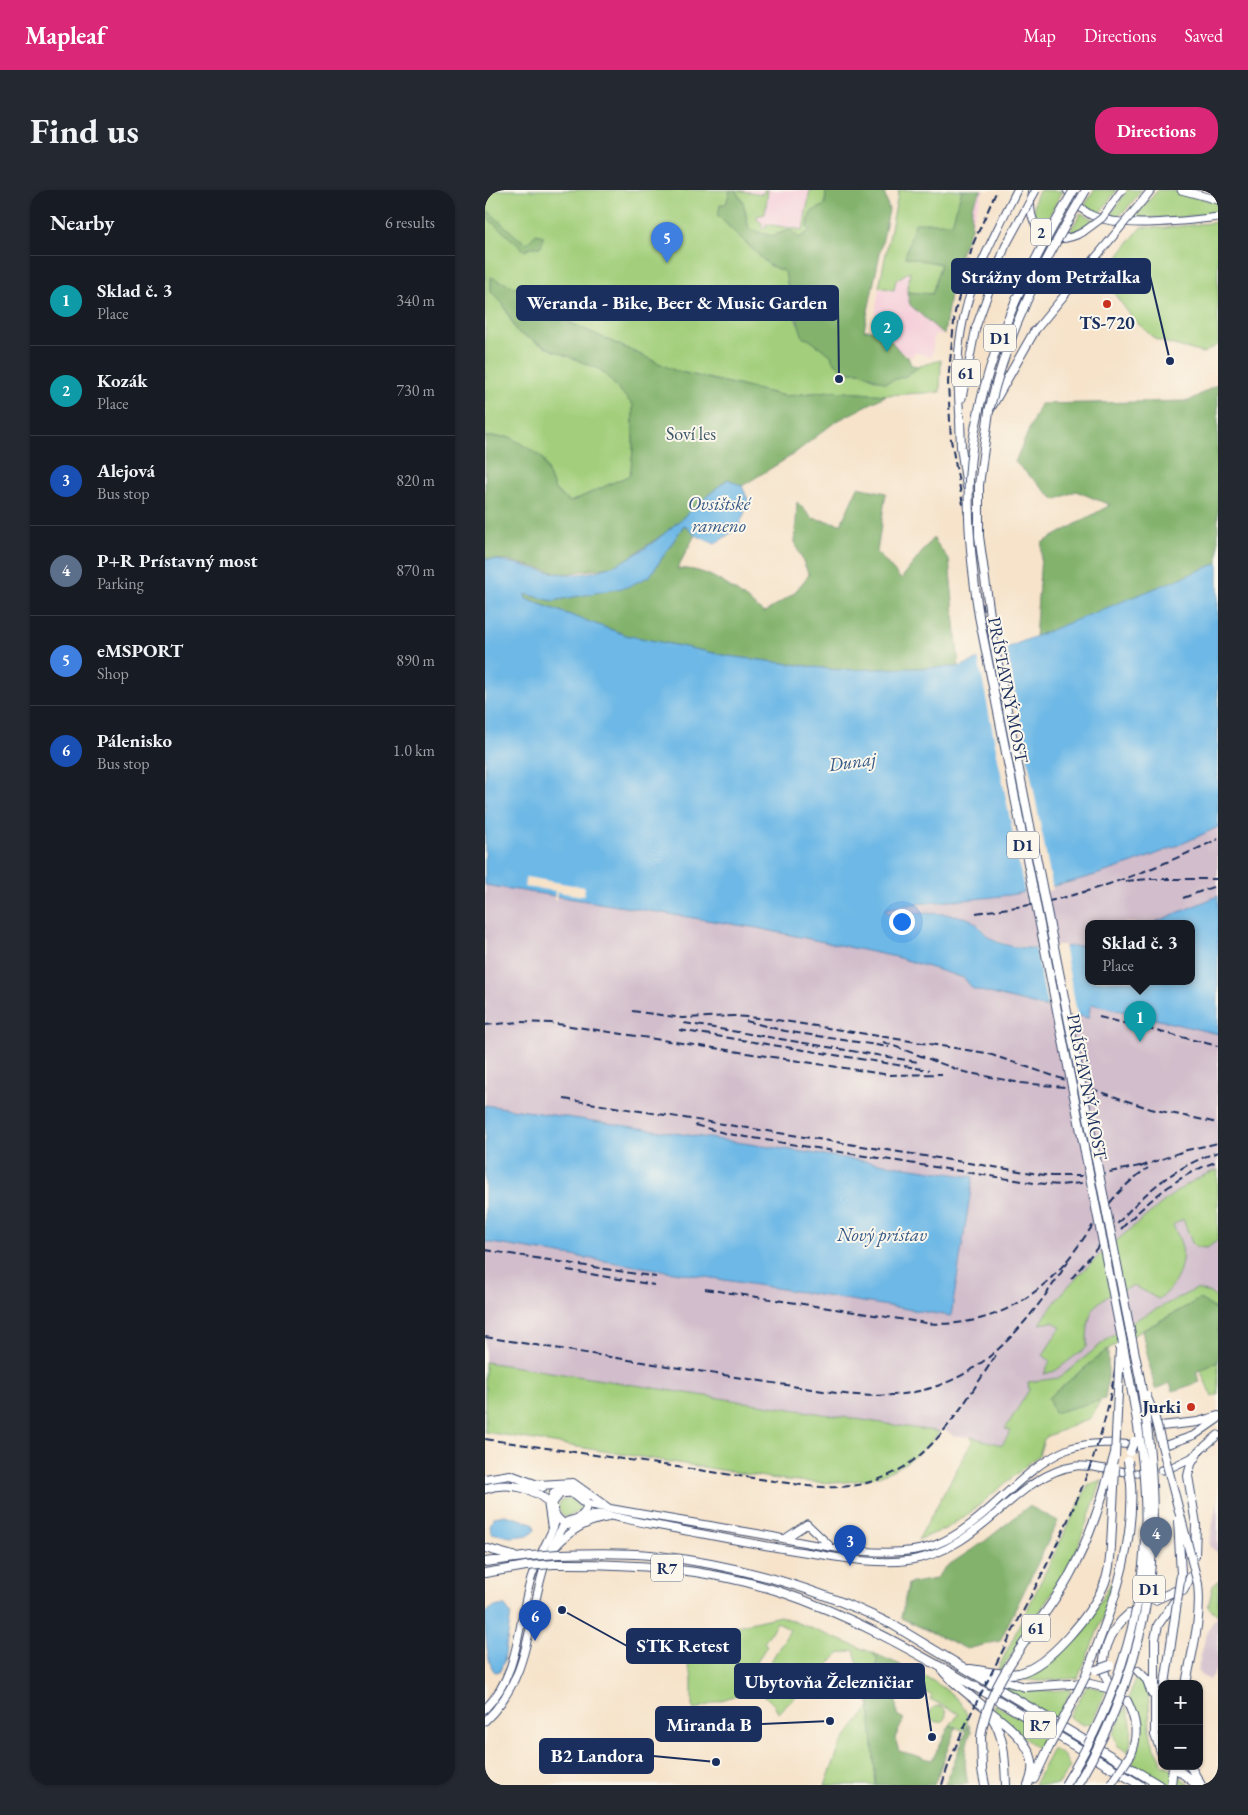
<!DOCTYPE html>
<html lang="en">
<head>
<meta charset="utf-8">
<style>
	:root { --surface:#171b24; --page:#242831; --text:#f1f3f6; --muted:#9ea1a6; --line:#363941; --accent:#db2777 }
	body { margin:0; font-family:"EB Garamond",serif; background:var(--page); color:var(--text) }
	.controls { position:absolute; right:15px; bottom:15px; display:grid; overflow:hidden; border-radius:10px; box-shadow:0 1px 4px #0004 }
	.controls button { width:45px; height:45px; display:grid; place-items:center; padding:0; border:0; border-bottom:1px solid var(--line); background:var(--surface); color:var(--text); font:25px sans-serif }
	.you { position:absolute; left:416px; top:731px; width:18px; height:18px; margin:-12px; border:4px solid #fff; border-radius:50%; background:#1a73e8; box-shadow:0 0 0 8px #1a73e833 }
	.badge { display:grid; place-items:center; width:32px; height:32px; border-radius:50%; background:var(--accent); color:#fff; font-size:16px; font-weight:700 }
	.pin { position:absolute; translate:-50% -41px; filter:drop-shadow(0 1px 2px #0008) }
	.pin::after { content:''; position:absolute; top:26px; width:18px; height:15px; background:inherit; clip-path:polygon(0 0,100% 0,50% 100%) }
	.popup { position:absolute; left:600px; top:730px; width:110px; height:65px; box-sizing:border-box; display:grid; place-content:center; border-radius:10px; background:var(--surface); filter:drop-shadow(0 1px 4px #0005); font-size:16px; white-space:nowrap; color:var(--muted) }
	.popup b { font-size:19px; color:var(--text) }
	.popup::after { content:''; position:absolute; left:50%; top:100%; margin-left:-10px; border:10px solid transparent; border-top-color:var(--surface) }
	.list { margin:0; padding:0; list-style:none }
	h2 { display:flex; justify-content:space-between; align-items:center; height:65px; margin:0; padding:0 20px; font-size:21px }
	h2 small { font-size:16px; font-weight:400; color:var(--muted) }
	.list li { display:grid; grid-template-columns:32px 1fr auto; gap:15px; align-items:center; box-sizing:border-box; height:90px; padding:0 20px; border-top:1px solid var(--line) }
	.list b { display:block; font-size:19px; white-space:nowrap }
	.list p { margin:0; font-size:16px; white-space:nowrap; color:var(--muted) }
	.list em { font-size:16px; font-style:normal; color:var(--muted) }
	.map { position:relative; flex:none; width:733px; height:1595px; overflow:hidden; border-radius:20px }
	header { display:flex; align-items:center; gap:30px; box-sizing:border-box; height:70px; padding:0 25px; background:var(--accent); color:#fff }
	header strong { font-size:24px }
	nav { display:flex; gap:28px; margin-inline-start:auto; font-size:18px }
	.intro { display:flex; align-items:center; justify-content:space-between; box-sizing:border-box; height:120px; padding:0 30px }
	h1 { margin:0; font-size:35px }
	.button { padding:12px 22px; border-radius:20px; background:var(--accent); color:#fff; font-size:18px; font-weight:700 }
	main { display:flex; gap:30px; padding:0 30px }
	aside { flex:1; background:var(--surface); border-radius:20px; box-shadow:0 1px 4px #0004 }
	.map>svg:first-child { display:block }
</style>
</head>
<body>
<header>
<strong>Mapleaf</strong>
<nav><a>Map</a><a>Directions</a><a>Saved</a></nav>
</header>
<div class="intro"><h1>Find us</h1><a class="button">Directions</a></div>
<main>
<aside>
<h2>Nearby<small>6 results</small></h2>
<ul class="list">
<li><span class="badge" style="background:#0f9aa8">1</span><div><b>Sklad č. 3</b><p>Place</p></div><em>340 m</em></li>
<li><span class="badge" style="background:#0f9aa8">2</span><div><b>Kozák</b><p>Place</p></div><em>730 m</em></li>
<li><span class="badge" style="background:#1a4fb4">3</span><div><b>Alejová</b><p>Bus stop</p></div><em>820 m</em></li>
<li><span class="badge" style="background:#5c6f8a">4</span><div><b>P+R Prístavný most</b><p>Parking</p></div><em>870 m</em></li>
<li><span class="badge" style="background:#3f7fe0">5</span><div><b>eMSPORT</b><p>Shop</p></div><em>890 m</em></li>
<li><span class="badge" style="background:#1a4fb4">6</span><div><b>Pálenisko</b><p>Bus stop</p></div><em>1.0 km</em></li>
</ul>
</aside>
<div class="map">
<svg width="733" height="1595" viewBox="0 0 733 1595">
	<rect width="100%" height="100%" fill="#fbf7ec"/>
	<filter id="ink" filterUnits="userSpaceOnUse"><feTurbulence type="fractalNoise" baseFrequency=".02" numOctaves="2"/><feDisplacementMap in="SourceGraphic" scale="10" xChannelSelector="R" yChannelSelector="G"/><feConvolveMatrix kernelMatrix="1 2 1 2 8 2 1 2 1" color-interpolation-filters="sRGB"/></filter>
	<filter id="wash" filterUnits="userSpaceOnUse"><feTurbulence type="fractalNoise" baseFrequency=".0096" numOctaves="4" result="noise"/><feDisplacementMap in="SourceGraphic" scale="20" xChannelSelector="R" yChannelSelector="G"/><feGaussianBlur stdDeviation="1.12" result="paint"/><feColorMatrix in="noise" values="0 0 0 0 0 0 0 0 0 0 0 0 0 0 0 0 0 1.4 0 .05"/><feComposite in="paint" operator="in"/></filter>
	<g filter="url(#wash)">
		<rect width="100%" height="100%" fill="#f6e3ca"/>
		<path fill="#f5cfda" d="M250 0H341L325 41 264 39Z
			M414 0H499L473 69 465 104 459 145 449 144 447 167 429 162 427 167 387 148 394 97Z"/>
		<path fill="#d1bdcb" d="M733 637V706L668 733H604V755L560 759 524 755 505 748 495 736 466 726 402 723 400 719 522 705 569 697 652 671Z
			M0 695 272 738 411 767 603 828 606 814 733 844V1121L715 1109 623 1159 563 1208 517 1255 486 1247 469 1246 458 1239 455 1242 0 1172V1052L466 1126 487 987 0 915Z
			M733 1304V1363L724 1356Z
			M733 1424V1477L724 1490 712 1481 722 1441Z"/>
		<path fill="#a3cf7c" stroke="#5f7f6d" d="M0 0H245L243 11 233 26 284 75 300 82 304 103 310 105C304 139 323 146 345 164 350 169 355 176 360 182H376L391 190 421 186 435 176 456 170 455 202 402 205 345 201 300 206 191 181 86 133 34 99 6 88V102L18 114 32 142 63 158 116 180 148 215V260L146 285 85 312 70 300 57 267 25 247H0Z
			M250 0 278 4 279 0H283L280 24 272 26V29L277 33V38L280 39 281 34 318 40 325 0H341L340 15 326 23 322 37 325 41 314 48 306 40 286 46 264 39 258 12Z
			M414 0H477L447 104 422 102 425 81 411 90 409 100 394 97Z
			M555 0 578 1 557 38C547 24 546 14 555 0Z
			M609 0H632L614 24 599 17Z
			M642 0H657L640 21 632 26H625Z
			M673 0H686L733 13V23L694 28H649Z
			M596 23 609 30 582 46Z
			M733 32V155L718 163 671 150 648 129 617 87 656 37 680 38Z
			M733 980V1050L722 1058 712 1057 707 1053 698 1029 688 1035C691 1042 695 1050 697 1057 700 1075 689 1102 673 1109L650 1096C611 1109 602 1113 602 1157L570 1181 559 1184 565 1171 558 1165 576 1137 568 1132 555 1134C582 1090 620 1060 659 1028 681 1010 705 988 733 980Z
			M711 1099 725 1103 733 1109V1121L715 1109 623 1159 563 1208 569 1223 616 1209 606 1228 563 1246 559 1249 554 1265 486 1322 462 1338 433 1350 487 1252 486 1247 517 1255 526 1241 520 1239 544 1200 543 1192 574 1188 620 1151 654 1128Z
			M0 1172 455 1242C405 1298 362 1296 292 1289L0 1242Z
			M733 1172V1205L727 1207 715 1180Z
			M617 1290 593 1356 578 1386 517 1479H513L603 1295Z
			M82 1308 88 1310 96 1318 92 1323 79 1327 73 1317 76 1311Z
			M733 1390V1425L723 1417 728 1396Z
			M626 1392 628 1393 618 1428 593 1488 556 1491 531 1489C543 1486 553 1482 563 1475 583 1459 615 1415 626 1392Z
			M295 1426 388 1463 392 1469 385 1518 391 1595H340L356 1554 385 1517 369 1460 354 1464 294 1523 289 1515 278 1504 283 1476 305 1440 292 1432 279 1453 282 1455 271 1474 268 1499 209 1520 207 1516V1486L199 1465 203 1454 234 1440Z
			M432 1481C451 1494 493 1513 480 1541L465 1535 474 1524 445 1509 447 1506 431 1496Z
			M652 1485C670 1504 662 1525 666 1547 668 1558 677 1566 677 1576H682L705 1595H682L647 1574C658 1553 658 1528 644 1508Z
			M523 1496C545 1502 563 1502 586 1499L573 1530 521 1500Z
			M602 1496 621 1500 607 1533 598 1535 584 1527Z
			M509 1514 565 1545 556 1562 508 1522Z
			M641 1516C647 1532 649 1545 643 1562L633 1556 628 1544Z
			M445 1524a8 8 0 1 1 16 0a8 8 0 1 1-16 0Z
			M568 1559 579 1566 585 1577 573 1595H549Z"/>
		<path fill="#82b26c" stroke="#4e7065" d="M245 0H250L258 12 264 39 286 46 306 40 314 48 325 41 322 37 326 22 340 15 341 0 399 2 404 20 379 140H397L417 164 423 167 426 175 435 176 421 186 400 193 376 182H360L347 170 346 165 323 149 318 148 308 115 309 105 304 103 300 82 284 75 233 26 235 14H241Z
			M477 0H497L487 16 486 38 473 69 465 104 459 145 425 115 422 102 447 104 456 74 420 67 430 33H467Z
			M0 18 33 48 42 53 51 44 59 46 56 57H47L40 61 0 26Z
			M6 87 34 99 86 133 191 181 300 206 345 201 402 205 350 232 306 266 257 296 242 289 180 343 132 376 78 384 21 370 0 369V247H25L57 267 70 300 85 312 145 285 148 260V215L116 180 63 158 32 142 18 114 6 102Z
			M733 194V373L550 448 557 353 625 315 591 301 570 310 530 272 555 214 704 211Z
			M373 297 401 303 392 362 416 389 448 348 464 370 474 477 353 480 243 466 141 445 41 409 40 404 68 411 165 386 199 335 210 345 192 379C225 376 254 404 279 423L308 404 324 385 310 353 312 312 327 328 356 334Z
			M715 1109 733 1121V1172L711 1182 715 1192 688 1201 685 1193 670 1199 657 1141Z
			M623 1159V1187L620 1209 569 1223 563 1208Z
			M544 1316 573 1331 515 1451 482 1459 416 1428 423 1394 450 1389 462 1376 500 1351Z
			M388 1463 416 1475 411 1508 412 1525 419 1529 410 1548 414 1561 447 1570 465 1535 471 1537 449 1595H391L385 1518 392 1469Z
			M484 1534 486 1542C479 1557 479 1577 483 1594L460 1595Z"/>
		<path fill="#6db8e6" stroke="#4474a2" d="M243 289 257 296 264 312 253 338 230 354 210 345 199 335 165 386 142 397 68 411 40 404 41 409 141 445 243 466 353 480 474 477 733 373V637C668 669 596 693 524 705 483 711 440 711 400 719L402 723C427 724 458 721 482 728 493 732 497 742 505 748 529 764 576 757 604 755V791H706V733H668L733 706V844L606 814 603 828 488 799 479 788 411 767 272 738 0 695V369C29 370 52 382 79 384 148 388 193 327 243 289Z
			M0 915 488 987 466 1126 0 1052Z
			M20 1325 48 1333 50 1339 45 1345 26 1347 7 1343 5 1336 9 1327Z
			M13 1416H20L26 1424 19 1471 15 1481 10 1482C1 1474 0 1436 0 1424 2 1419 9 1418 13 1416Z"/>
		<path fill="#f6e3ca" d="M521 456 568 700 540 705 493 467Z
			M41 687 100 697 99 706 72 702 71 710H69L70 701 39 697Z
			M550 755H579L593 829 563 821Z"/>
	</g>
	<g filter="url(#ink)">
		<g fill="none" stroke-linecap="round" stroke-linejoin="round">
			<path stroke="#cabfb4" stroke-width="8" stroke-dasharray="8 4" stroke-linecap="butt" d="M631 1473 651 1480"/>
			<defs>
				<path id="major" d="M547 0C539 37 563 61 598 42
					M582 0C588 11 595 19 606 25 635 39 701 31 733 27
					M696 0 733 10
					M730 0 733 1
					M659 9 666 0
					M477 208 491 137
					M475 230C473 201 471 171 476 142 484 91 509 46 532 0
					M636 1254 650 1255
					M681 1255 710 1245 733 1229
					M687 1277 706 1268 733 1245
					M676 1280H678
					M635 1281 641 1282
					M650 1283H653
					M70 1324C86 1348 96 1325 113 1324 130 1326 147 1331 165 1334 220 1344 276 1356 332 1364 363 1369 395 1375 426 1370 498 1359 529 1285 591 1276 601 1275 611 1278 621 1279
					M301 1348 322 1334 344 1355
					M71 1356C84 1342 101 1331 121 1328
					M0 1519C35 1483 32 1437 45 1392 51 1371 61 1354 69 1336 73 1328 67 1320 68 1313L75 1304 86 1303 97 1312 106 1315C159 1325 211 1333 263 1342 317 1351 399 1374 450 1355 501 1335 531 1282 581 1260 595 1254 610 1254 626 1253
					M0 1531C59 1475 36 1399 80 1333 84 1329 89 1331 94 1327 109 1318 98 1301 85 1298L69 1302 63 1315 66 1335"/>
				<path id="highway" d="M475 230 476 257 482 297
					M494 346V295L504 221 549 142
					M645 1140 655 1189
					M676 1236 713 1232 733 1226
					M0 1289 25 1285 58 1297
					M54 1295 88 1293 123 1318
					M0 1299C22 1291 52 1297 68 1317
					M0 1358 28 1366
					M74 1364C103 1363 135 1362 165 1365 250 1374 331 1397 408 1435L674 1595
					M710 1366 711 1334 703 1286 706 1274 712 1264
					M0 1372 46 1366
					M69 1374C145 1373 221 1378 293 1401 366 1425 430 1462 496 1500 549 1532 602 1563 655 1595
					M0 1383 41 1376
					M698 1401 706 1386
					M670 1410 690 1401
					M485 1479C501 1481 518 1486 534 1483 564 1476 606 1424 618 1397 624 1384 625 1370 626 1356
					M458 1481C480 1508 533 1534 545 1564 549 1574 547 1586 543 1595
					M653 1481 662 1490 667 1504
					M499 1485 540 1497 601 1493 622 1498
					M600 1487C624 1427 650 1360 646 1294
					M624 1494C611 1471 625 1439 644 1424
					M680 1494 686 1454
					M642 1511C651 1529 654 1545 646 1564
					M581 1524 593 1501
					M506 1526C520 1547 520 1570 521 1595
					M496 1547 497 1580 500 1595
					M677 1564 670 1545V1449L673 1435 689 1412
					M688 1576 712 1595
					M705 1576 716 1595
					M549 1589 564 1557
					M686 1595 688 1576"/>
			</defs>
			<use href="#major" stroke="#3c4a6e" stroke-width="9"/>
			<use href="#highway" stroke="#3c4a6e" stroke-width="10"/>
			<use href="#major" stroke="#fff" stroke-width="7"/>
			<use href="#highway" stroke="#fff" stroke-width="8"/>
			<path stroke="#1b2f5e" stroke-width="2" stroke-dasharray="8 4" stroke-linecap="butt" d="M641 691 664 689H733
				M698 708 733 695
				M491 723C514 719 537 717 560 712 619 699 679 675 733 649
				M147 821 197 828 249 826 286 829 501 863 666 919 733 933
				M614 827 733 856
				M261 831 300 841 404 857
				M199 833 433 872
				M0 835 36 832 66 833 405 885 457 884
				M194 840 444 880
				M398 852 479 882 536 893 591 898
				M79 909 566 986H605L660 975
				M210 935 243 944 549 993 575 995 597 993
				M655 977 702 960 733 953
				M636 1039C664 1010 694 984 733 971
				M0 1060 171 1087
				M82 1080 169 1095
				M586 1089C633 1035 662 986 733 962
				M220 1099 441 1133C501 1139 553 1110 588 1063 612 1031 629 1000 663 978
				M0 1147 351 1203C469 1219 523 1164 583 1072
				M0 1249 323 1296C427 1307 461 1241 511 1165
				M457 1595C468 1557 486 1523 504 1488 567 1360 649 1235 631 1087L504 454 466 250 463 192 470 122 488 54 512 0"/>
			<defs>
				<path id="major-bridge" d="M598 42 617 28 637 0
					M491 137 520 57 551 0
					M549 142 659 9"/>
				<path id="highway-bridge" d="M504 221C523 139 558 72 601 0
					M494 346 509 454 645 1140
					M661 1205 669 1225 713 1394C717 1428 707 1461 701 1494
					M645 1262 649 1251
					M630 1267 635 1158
					M643 1271 646 1294
					M626 1356 630 1278
					M46 1366 74 1364
					M41 1376 69 1374
					M686 1454 696 1384 693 1330
					M611 1480 625 1475
					M593 1501 600 1487
					M496 1547C503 1488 554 1438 583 1388 605 1349 618 1306 630 1263
					M564 1557 581 1524
					M626 1594 646 1564
					M580 1595C634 1508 665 1408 660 1306 658 1251 646 1198 636 1144L494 426C487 380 482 335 484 290 490 184 536 90 589 0
					M592 1595C672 1461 681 1341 655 1189"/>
			</defs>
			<use href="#major-bridge" stroke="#3c4a6e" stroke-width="9" stroke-linecap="butt"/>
			<use href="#highway-bridge" stroke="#3c4a6e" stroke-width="10" stroke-linecap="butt"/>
			<use href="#major-bridge" stroke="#fff" stroke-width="7"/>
			<use href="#highway-bridge" stroke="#fff" stroke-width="8"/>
		</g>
	</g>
	<g fill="#c8321e" stroke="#fbf7ec" stroke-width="2">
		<circle cx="622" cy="114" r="5"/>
		<circle cx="706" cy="1217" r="5"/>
	</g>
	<g text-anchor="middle" stroke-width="4" stroke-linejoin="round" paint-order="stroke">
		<g fill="#fbf7ec" stroke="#5e6b89" stroke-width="1">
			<rect x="546" y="28.5" width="20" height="27" rx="4"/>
			<rect x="499" y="134.5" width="32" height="27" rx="4"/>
			<rect x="467" y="169.5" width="28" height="27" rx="4"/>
			<rect x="522" y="641.5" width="32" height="27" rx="4"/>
			<rect x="166" y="1364.5" width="32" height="27" rx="4"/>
			<rect x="648" y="1385.5" width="32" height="27" rx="4"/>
			<rect x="537" y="1424.5" width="28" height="27" rx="4"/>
			<rect x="539" y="1521.5" width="32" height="27" rx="4"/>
		</g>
		<g font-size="16" font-weight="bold" fill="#1b2f5e">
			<text x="556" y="48">2</text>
			<text x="515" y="154">D1</text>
			<text x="481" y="189">61</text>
			<text x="538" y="661">D1</text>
			<text x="182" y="1384">R7</text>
			<text x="664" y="1405">D1</text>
			<text x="551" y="1444">61</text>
			<text x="555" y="1541">R7</text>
		</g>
		<g font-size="18" font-weight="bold" fill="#1b2f5e" stroke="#fbf7ec">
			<text x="622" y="139">TS-720</text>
			<text x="696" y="1223" text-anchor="end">Jurki</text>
		</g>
		<g font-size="18" fill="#3d5766" stroke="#fbf7ec">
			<text x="206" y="250">Soví les</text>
		</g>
		<g font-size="18" fill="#1b2f5e" stroke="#fbf7ec">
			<text transform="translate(523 500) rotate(79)" y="6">PRÍSTAVNÝ MOST</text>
			<text transform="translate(602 897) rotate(79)" y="6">PRÍSTAVNÝ MOST</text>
		</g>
		<g font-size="19" font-style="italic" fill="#345887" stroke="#fbf7ec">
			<text x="234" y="320">Ovsištské<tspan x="234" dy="22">rameno</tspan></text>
			<text transform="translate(367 571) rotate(-8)" y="7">Dunaj</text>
			<text x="397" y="1051">Nový prístav</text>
		</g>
	</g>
	<path fill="none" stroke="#1b2f5e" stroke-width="2" d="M685 171L665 86M354 189L353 113M77 1420L142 1456M447 1547L439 1491M345 1531L276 1534M231 1572L168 1566"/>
	<g fill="#1b2f5e" stroke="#fbf7ec" stroke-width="2">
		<circle cx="685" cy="171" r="5"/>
		<circle cx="354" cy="189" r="5"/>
		<circle cx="77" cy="1420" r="5"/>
		<circle cx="447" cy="1547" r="5"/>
		<circle cx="345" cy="1531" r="5"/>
		<circle cx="231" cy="1572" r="5"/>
	</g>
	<g fill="#1b2f5e" stroke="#1b2f5e" stroke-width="2">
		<rect x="467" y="69" width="198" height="34" rx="5"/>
		<rect x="32" y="96" width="321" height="34" rx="5"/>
		<rect x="142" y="1439" width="113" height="34" rx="5"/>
		<rect x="250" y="1474" width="189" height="34" rx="5"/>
		<rect x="171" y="1517" width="105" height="34" rx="5"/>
		<rect x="55" y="1549" width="113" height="34" rx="5"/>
	</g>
	<g font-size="19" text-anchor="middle" font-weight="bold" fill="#fff">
		<text x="566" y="93">Strážny dom Petržalka</text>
		<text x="192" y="119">Weranda - Bike, Beer &amp; Music Garden</text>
		<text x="198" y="1462">STK Retest</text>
		<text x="344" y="1498">Ubytovňa Železničiar</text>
		<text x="224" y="1541">Miranda B</text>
		<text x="112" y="1572">B2 Landora</text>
	</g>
</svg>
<div class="controls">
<button>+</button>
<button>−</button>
</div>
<div class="you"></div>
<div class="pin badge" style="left:655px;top:852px;background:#0f9aa8">1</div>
<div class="popup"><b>Sklad č. 3</b>Place</div>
<div class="pin badge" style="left:402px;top:162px;background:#0f9aa8">2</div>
<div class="pin badge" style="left:365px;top:1376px;background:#1a4fb4">3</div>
<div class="pin badge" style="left:671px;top:1368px;background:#5c6f8a">4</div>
<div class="pin badge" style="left:182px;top:73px;background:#3f7fe0">5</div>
<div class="pin badge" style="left:50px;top:1451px;background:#1a4fb4">6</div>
</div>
</main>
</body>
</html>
